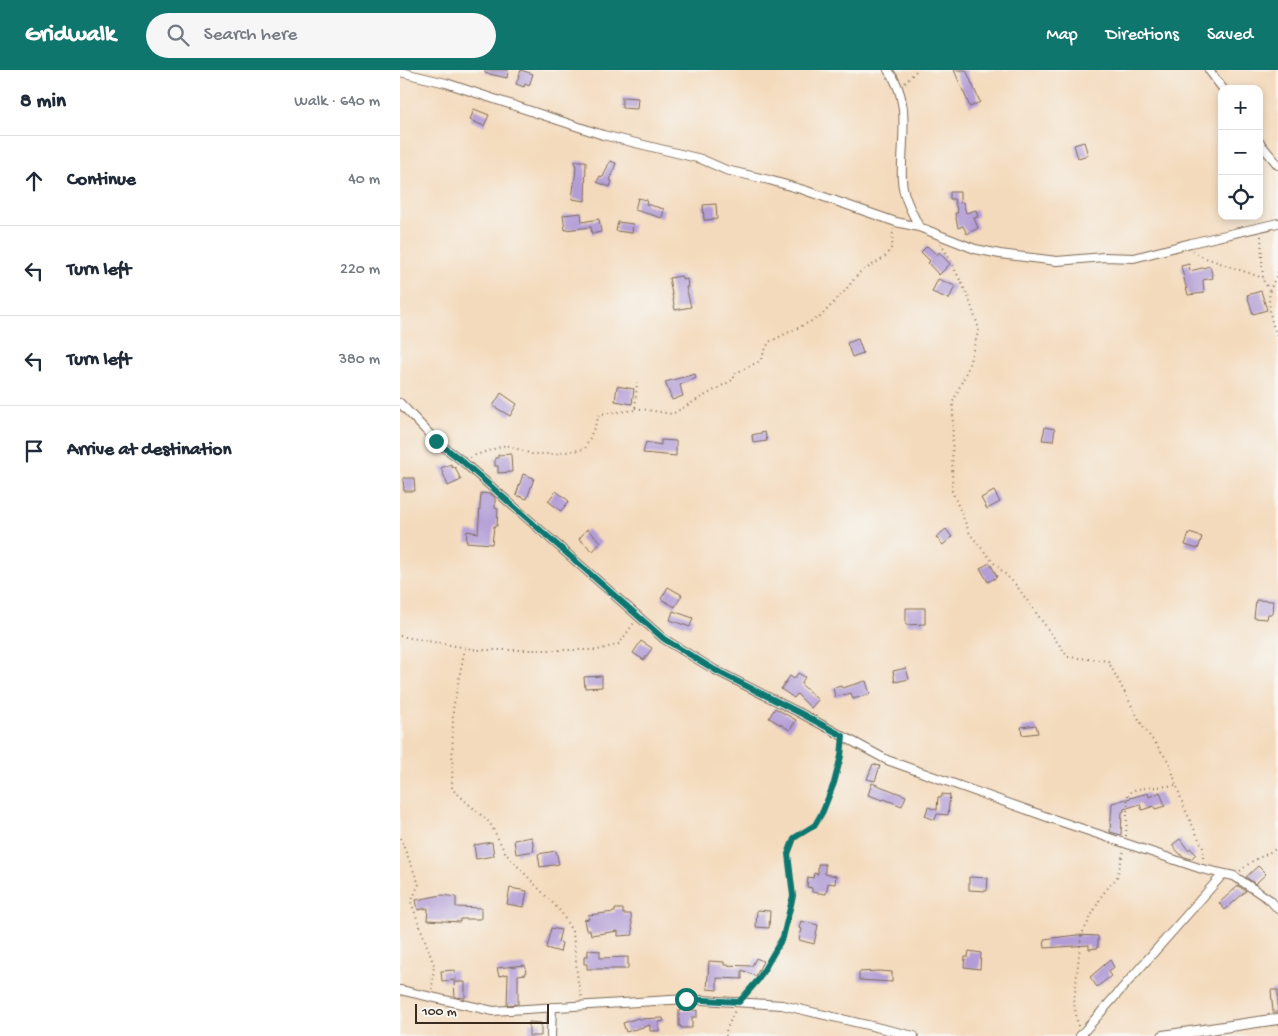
<!DOCTYPE html>
<html lang="en">
<head>
<meta charset="utf-8">
<style>
	:root { --surface:#fff; --page:#f6f6f7; --text:#1f2937; --muted:#747a83; --line:#e0e1e3; --accent:#0f766e }
	body { margin:0; font-family:"Gochi Hand",sans-serif; background:var(--page); color:var(--text) }
	.controls { position:absolute; right:15px; top:15px; display:grid; overflow:hidden; border-radius:10px; box-shadow:0 2px 8px #0003 }
	.controls button { width:45px; height:45px; display:grid; place-items:center; padding:0; border:0; border-bottom:1px solid var(--line); background:var(--surface); color:var(--text); font:25px sans-serif }
	.scale { position:absolute; left:15px; bottom:12px; width:134px; box-sizing:border-box; padding-left:5px; border:2px solid #3b2a1e; border-top:0; font-size:14px; line-height:18px; white-space:nowrap; color:#3b2a1e; -webkit-text-stroke:4px #f6f6f2; paint-order:stroke }
	.stop { position:absolute; width:15px; height:15px; margin:-11px; border:4px solid #0f766e; border-radius:50%; background:#fff }
	.stop.end { background:#0f766e; border-color:#fff; box-shadow:0 1px 5px #0008 }
	.list { margin:0; padding:0; list-style:none }
	h2 { display:flex; justify-content:space-between; align-items:center; height:65px; margin:0; padding:0 20px; font-size:21px }
	h2 small { font-size:16px; font-weight:400; color:var(--muted) }
	.list li { display:grid; grid-template-columns:32px 1fr auto; gap:15px; align-items:center; box-sizing:border-box; height:90px; padding:0 20px; border-top:1px solid var(--line) }
	.list b { display:block; font-size:19px; white-space:nowrap }
	.list em { font-size:16px; font-style:normal; color:var(--muted) }
	.icon { flex:none; width:28px; height:28px; fill:none; stroke:currentColor; stroke-width:2; stroke-linecap:round; stroke-linejoin:round }
	.map { position:relative; flex:none; width:878px; height:966px; overflow:hidden }
	header { display:flex; align-items:center; gap:30px; box-sizing:border-box; height:70px; padding:0 25px; background:var(--accent); color:#fff }
	header strong { font-size:24px }
	nav { display:flex; gap:28px; margin-inline-start:auto; font-size:18px }
	.search { width:350px; height:45px; background:var(--page); display:flex; align-items:center; gap:12px; box-sizing:border-box; padding:0 18px; border-radius:28px; color:var(--muted); font-size:19px }
	main { display:flex }
	aside { flex:1; background:var(--surface) }
	.map>svg:first-child { display:block }
</style>
</head>
<body>
<header>
<strong>Gridwalk</strong>
<div class="search"><svg class="icon" aria-label="search" viewBox="0 0 24 24"><circle cx="10" cy="10" r="6"/><path d="M15 15l6 6"/></svg>Search here</div>
<nav><a>Map</a><a>Directions</a><a>Saved</a></nav>
</header>
<main>
<aside>
<h2>8 min<small>Walk · 640 m</small></h2>
<ul class="list">
<li><svg class="icon" aria-label="ahead" viewBox="0 0 24 24"><path d="M12 20V5M6 11l6-6 6 6"/></svg><div><b>Continue</b></div><em>40 m</em></li>
<li><svg class="icon" aria-label="left" viewBox="0 0 24 24"><path d="M17 20v-9H6M10 6l-5 5 5 5"/></svg><div><b>Turn left</b></div><em>220 m</em></li>
<li><svg class="icon" aria-label="left" viewBox="0 0 24 24"><path d="M17 20v-9H6M10 6l-5 5 5 5"/></svg><div><b>Turn left</b></div><em>380 m</em></li>
<li><svg class="icon" aria-label="arrive" viewBox="0 0 24 24"><path d="M6 21V4h12l-3 4 3 4H6"/></svg><div><b>Arrive at destination</b></div></li>
</ul>
</aside>
<div class="map">
<svg width="878" height="966" viewBox="0 0 878 966">
	<rect width="100%" height="100%" fill="#f6f6f2"/>
	<filter id="ink" filterUnits="userSpaceOnUse"><feTurbulence type="fractalNoise" baseFrequency=".02" numOctaves="2"/><feDisplacementMap in="SourceGraphic" scale="10" xChannelSelector="R" yChannelSelector="G"/><feConvolveMatrix kernelMatrix="1 2 1 2 8 2 1 2 1" color-interpolation-filters="sRGB"/></filter>
	<filter id="wash" filterUnits="userSpaceOnUse"><feTurbulence type="fractalNoise" baseFrequency=".0096" numOctaves="4" result="noise"/><feDisplacementMap in="SourceGraphic" scale="20" xChannelSelector="R" yChannelSelector="G"/><feGaussianBlur stdDeviation="1.12" result="paint"/><feColorMatrix in="noise" values="0 0 0 0 0 0 0 0 0 0 0 0 0 0 0 0 0 1.4 0 .05"/><feComposite in="paint" operator="in"/></filter>
	<g filter="url(#wash)">
		<rect width="100%" height="100%" fill="#f4dabc"/>
		<g id="blocks">
			<path fill="#b29dd6" d="M85 0H108L107 8 85 3Z
				M121 0 133 4 129 16 125 14 124 17 116 14Z
				M554 0H566L580 32 570 37Z
				M222 27 238 28 237 39 222 38Z
				M74 39 89 45 84 56 70 50Z
				M684 72 688 85 678 88 674 75Z
				M175 91H186L185 131 172 129 176 99Z
				M210 91 216 93 210 110 212 111 210 117 197 112 200 106 203 107Z
				M550 122H560V133L563 132 566 143 576 140 578 147 574 148 578 158 567 164 563 156 558 158 555 143H558L554 129H550Z
				M238 128 247 130 246 134 264 139 262 148 235 140Z
				M316 134 317 149 304 150 303 135Z
				M181 143 182 152 199 149 201 162 192 164 191 157 165 160 163 145Z
				M218 152 233 154 232 163 216 161Z
				M527 176 537 185 539 182 550 194 539 205 528 193 530 191 521 182Z
				M789 194 790 201 810 196 813 208 803 210 804 223 788 225 781 196Z
				M281 206 283 210 287 209 288 217H286L291 237 275 240 269 208Z
				M538 209 555 216 549 229 532 222Z
				M861 221 867 240 853 244 847 225Z
				M458 269 463 283 452 287 447 273Z
				M295 304 296 308 280 315 283 326 272 330 265 312Z
				M217 316 234 319 232 334 215 331Z
				M101 323 117 334 110 346 93 336Z
				M645 357 655 359 653 371 642 370Z
				M365 362 367 371 353 373 352 365Z
				M261 370 276 371V386L243 383 246 372 261 375Z
				M111 384 112 402 98 403V396H95V388H98V385Z
				M51 394 52 398 55 397 61 410 48 416 41 398Z
				M123 404 134 408 127 429 116 425Z
				M3 408H14L15 421H4Z
				M156 421 169 431 161 441 148 431Z
				M594 421 600 432 587 439 581 428Z
				M81 423 91 424 95 428V438L98 439 97 456H94L92 474 66 472 67 461 78 463Z
				M187 459 201 472 193 481 179 469Z
				M546 459 552 467 543 475 536 467Z
				M789 463 802 467 798 479 785 475Z
				M590 493 597 507 588 512 580 498Z
				M268 517 282 525 275 537 261 529Z
				M856 530 873 531 872 544H868L867 549 854 548Z
				M506 538H525V554L506 555Z
				M273 541 293 548 290 557 270 550Z
				M241 571 252 578 244 590 233 583Z
				M506 598 509 609 495 612 493 601Z
				M398 603 405 607 401 614 418 630 411 638 397 624 394 628 381 619 390 606 394 609Z
				M202 606V617L185 618 184 607Z
				M466 611 470 624 453 629 451 623 435 627 433 618 441 616 442 618Z
				M375 638 396 650 390 660 369 648Z
				M636 655 638 663 622 665 621 657Z
				M473 694 480 696 475 711 467 709Z
				M472 713 506 726 502 736 484 729 483 730 468 725Z
				M760 722 765 736 755 739 754 736 742 740 740 734 724 739V741L722 742 721 765 710 762 712 733 748 723 749 727Z
				M542 724 550 725 548 745 537 744 535 750 525 746 528 737 537 740 538 727H542Z
				M132 767 134 781 116 784 114 770Z
				M780 769 788 780 790 778 796 784 791 789 782 786 772 775Z
				M92 772 94 786 76 789 74 775Z
				M156 781 159 794 140 797 138 784Z
				M418 794H425V804L436 806 435 814 428 813 426 824 412 822V818L407 817 408 807 413 808 414 803 418 804Z
				M858 796 866 804 855 814 846 807Z
				M569 807 588 808 587 821 569 820Z
				M838 816 846 821 825 840 819 833Z
				M110 818 127 821 124 837 107 834Z
				M42 825 56 827V837L81 838V849H60V852L27 850 28 838 18 840 16 830Z
				M215 839H223V844H231L233 865 218 866V861L191 865 190 860H186L184 850 189 849 188 845 215 842Z
				M357 840 370 841 369 858 356 857Z
				M401 851 418 855 414 874 399 870 402 859 399 858Z
				M151 858 161 860 158 872 162 873 160 882 146 878Z
				M677 865 698 866V878L689 879V875L645 878 644 869Z
				M188 880 200 881V888L228 887V899H187V894H184V886H188Z
				M569 881 581 883 580 899 564 897 565 887H568Z
				M356 888 363 891 356 906 342 900V909L317 908V920L307 919 309 891 324 892V895L352 896Z
				M710 890 714 897 708 902 711 906 697 917 690 907Z
				M125 895 126 904 118 905V934L107 935 108 904 99 906 97 898Z
				M55 900 56 910 42 911 41 901Z
				M478 901 492 902V912L459 910V902Z
				M54 912H65V928L55 927Z
				M871 920H878V942H873Z
				M279 940H297V947H292V958H281V956H279Z
				M238 948 239 949 263 948 264 951 259 952V961H250V955L226 962 223 953Z
				M129 952 141 953V966H129Z"/>
		</g>
	</g>
	<g filter="url(#ink)">
		<use href="#blocks" fill-opacity="0" stroke="#7c6855" stroke-width="1"/>
		<g fill="none" stroke-linecap="round" stroke-linejoin="round">
			<defs>
				<path id="street" d="M488 0C513 31 500 73 502 110 503 127 512 142 519 157
					M809 0 823 19
					M0 2 46 13 203 65 301 89 326 100 369 110 404 120 496 152 519 157 575 179 600 184 657 191 704 187 734 188 791 173 878 153
					M859 72 878 95
					M0 333 36 371 61 390 264 569 315 600 402 644 487 690 650 748 802 799 834 806 870 830 878 839
					M0 920 93 941 286 929 382 935 514 966
					M151 966 152 937
					M680 966 823 804"/>
				<path id="secondary" d="M763 966 878 949"/>
			</defs>
			<use href="#street" stroke="#7c6855" stroke-width="10"/>
			<use href="#secondary" stroke="#7c6855" stroke-width="12"/>
			<path stroke="#7c6855" stroke-width="2" stroke-dasharray="1 4" stroke-linecap="butt" d="M505 13 517 0
				M861 166 863 210 870 221
				M540 174 545 180 568 226 579 259 568 298 553 332 552 421 570 464 592 491 616 515 668 587 708 591 743 657 769 692 783 735 803 778V790
				M793 181 803 187 863 208
				M878 202C876 208 872 214 870 221 867 236 872 255 878 269
				M235 338 272 344 334 309V304L360 291 369 272 420 247 444 222 459 203 484 188 492 177 493 159
				M70 387 106 375 132 384H154L185 379 200 344 235 340 237 312
				M0 566 78 580H198L219 574 234 553
				M65 578 53 639 52 719 90 753 106 784 161 842 173 863 178 912 182 928
				M726 766 728 723 737 719 777 715
				M0 768 19 814 11 832 34 895 32 919
				M840 801 851 792 878 778
				M346 924 358 911 383 867 393 826 388 784 395 768 415 755 423 741 434 713 441 686 442 674
				M678 956 674 933 681 866 702 825 717 807 724 780
				M326 966V961L335 940"/>
			<use href="#street" stroke="#fff" stroke-width="8"/>
			<use href="#secondary" stroke="#fff" stroke-width="10"/>
		</g>
	</g>
	<g fill="none" stroke-linecap="round" stroke-linejoin="round" filter="url(#ink)">
		<path stroke="#0f766e" stroke-width="6" d="M36 371 61 390 264 569 315 600 402 644 443 666 441 686 434 713 423 741 415 755 394 768 388 784 393 826 383 867 358 910 339 932 286 929"/>
	</g>
</svg>
<div class="controls">
<button>+</button>
<button>−</button>
<button><svg class="icon" aria-label="locate" viewBox="0 0 24 24"><circle cx="12" cy="12" r="6"/><path d="M12 2v4M12 18v4M2 12h4M18 12h4"/></svg></button>
</div>
<div class="scale">100 m</div>
<div class="stop" style="left:286px;top:929px"></div>
<div class="stop end" style="left:36px;top:371px"></div>
</div>
</main>
</body>
</html>
